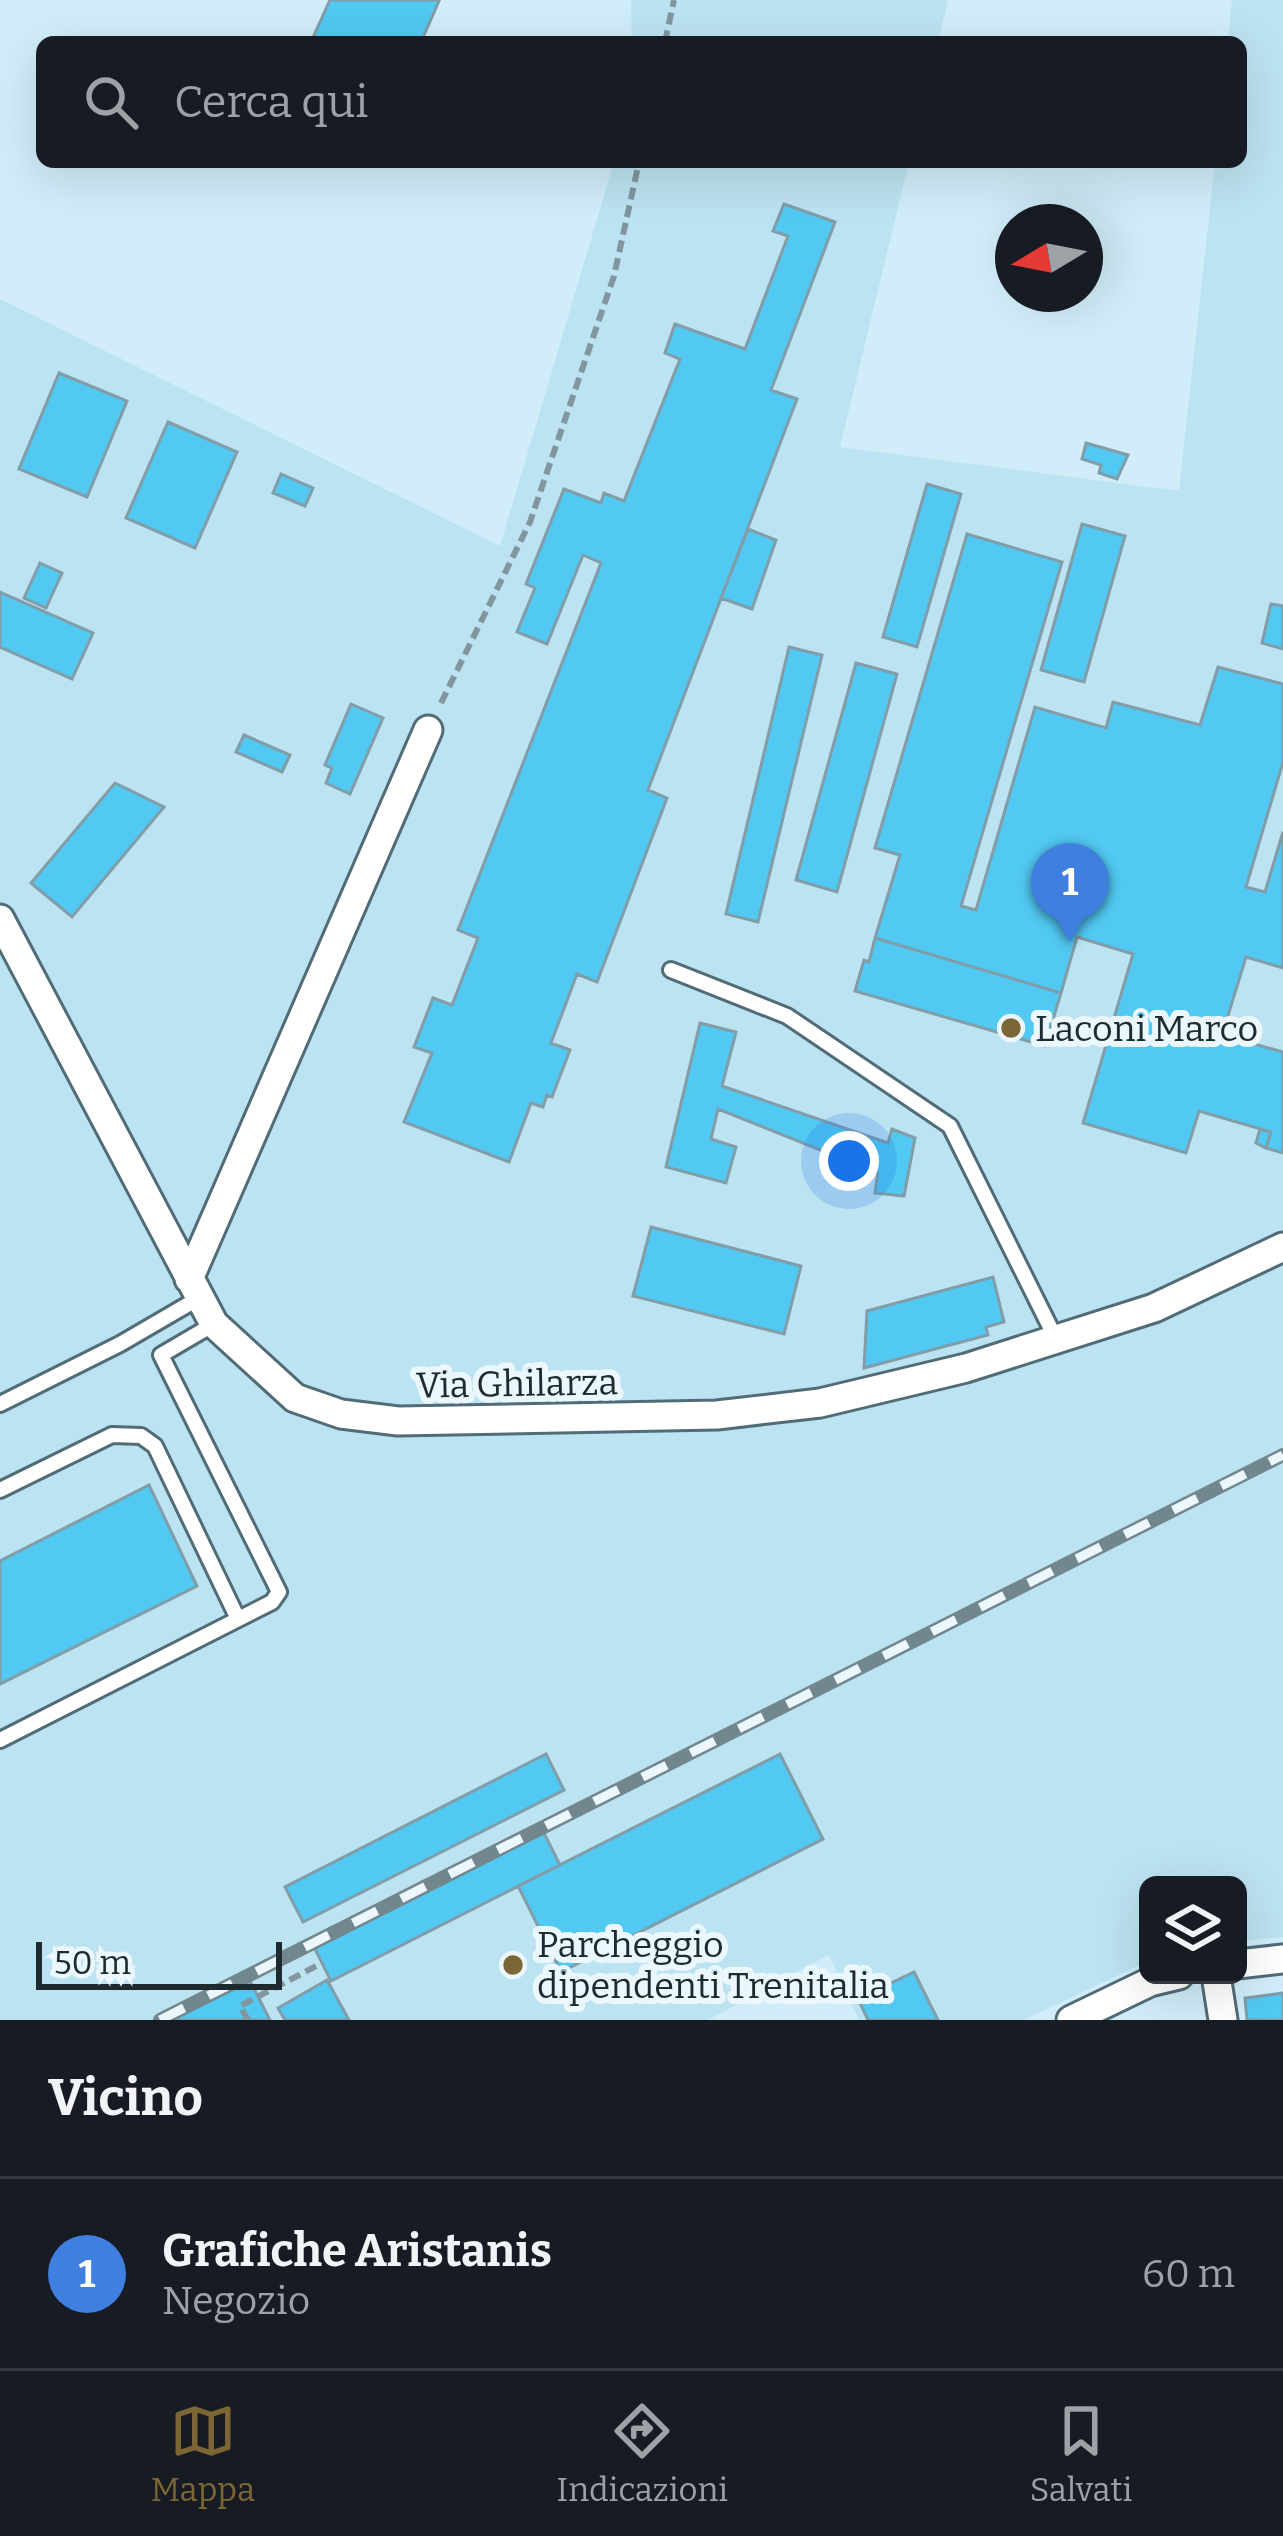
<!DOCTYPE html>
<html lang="it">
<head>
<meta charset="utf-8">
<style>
	:root { --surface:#171b24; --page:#20242c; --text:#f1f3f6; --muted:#9ea1a6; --line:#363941; --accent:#7c6635 }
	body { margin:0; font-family:Bitter,serif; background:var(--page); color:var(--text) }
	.controls { position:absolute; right:36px; bottom:36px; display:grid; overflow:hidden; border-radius:18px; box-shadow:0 12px 48px #0002 }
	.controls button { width:108px; height:108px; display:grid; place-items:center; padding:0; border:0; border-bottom:3px solid var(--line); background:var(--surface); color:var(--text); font:60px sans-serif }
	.compass { position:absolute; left:995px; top:204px; width:108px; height:108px; border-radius:50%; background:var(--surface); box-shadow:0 12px 48px #0002; rotate:260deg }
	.scale { position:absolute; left:36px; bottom:30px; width:246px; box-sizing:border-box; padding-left:12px; border:6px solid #1e2a2e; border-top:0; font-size:33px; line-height:42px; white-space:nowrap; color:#1e2a2e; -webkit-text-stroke:9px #ebf7fc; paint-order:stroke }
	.you { position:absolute; left:849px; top:1161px; width:42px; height:42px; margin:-30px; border:9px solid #fff; border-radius:50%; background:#1a73e8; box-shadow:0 0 0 18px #1a73e833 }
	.badge { display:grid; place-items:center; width:78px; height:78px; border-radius:50%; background:var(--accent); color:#fff; font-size:39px; font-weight:700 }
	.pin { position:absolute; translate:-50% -99px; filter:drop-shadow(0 3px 6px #0008) }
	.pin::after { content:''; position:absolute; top:63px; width:42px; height:36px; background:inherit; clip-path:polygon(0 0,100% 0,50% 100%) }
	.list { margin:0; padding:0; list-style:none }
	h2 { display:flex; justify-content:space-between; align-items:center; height:156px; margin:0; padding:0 48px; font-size:51px }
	h2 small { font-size:39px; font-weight:400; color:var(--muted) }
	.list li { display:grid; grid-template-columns:78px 1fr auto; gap:36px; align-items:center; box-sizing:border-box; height:192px; padding:0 48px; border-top:3px solid var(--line) }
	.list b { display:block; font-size:45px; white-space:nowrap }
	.list p { margin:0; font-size:39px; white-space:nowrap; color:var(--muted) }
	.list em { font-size:39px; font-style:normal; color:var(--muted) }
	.icon { flex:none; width:66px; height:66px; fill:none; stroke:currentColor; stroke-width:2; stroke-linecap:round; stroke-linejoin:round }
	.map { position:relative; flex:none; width:1283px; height:2020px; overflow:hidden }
	.search { position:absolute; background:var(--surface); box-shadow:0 12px 48px #0002; left:36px; right:36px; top:36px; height:132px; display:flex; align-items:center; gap:30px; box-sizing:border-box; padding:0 42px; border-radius:18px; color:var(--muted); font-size:45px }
	.sheet { height:348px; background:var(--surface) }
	nav { display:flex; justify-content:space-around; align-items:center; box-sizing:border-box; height:168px; border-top:3px solid var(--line); background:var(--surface); font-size:33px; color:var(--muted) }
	nav a { display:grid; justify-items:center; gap:6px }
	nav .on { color:var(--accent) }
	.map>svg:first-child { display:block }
</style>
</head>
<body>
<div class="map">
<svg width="1283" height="2020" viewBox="0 0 1283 2020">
	<rect width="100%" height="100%" fill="#d0edf9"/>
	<path fill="#bce3f2" d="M631 0H948L938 42H632Z
		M1232 0H1283V1937L1238 1941V1885H1148V1961L1024 2020H859L829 1955 708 2020H0V299L500 546 614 162H909L840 447 1179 491 1215 162H1241V42H1228Z"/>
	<path fill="#51c9f2" stroke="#819da8" stroke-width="3" d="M330 0H437L439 1 421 42H311Z
		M784 204 835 222 771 390 797 399 648 790 667 798 597 982 577 974 551 1043 570 1050 552 1097 547 1095 543 1107 531 1103 509 1162 404 1122 432 1053 414 1047 433 998 452 1005 478 938 458 930 601 563 583 555 547 644 517 632 535 588 526 584 564 489 601 503 604 493 624 501 680 359 665 353 675 324 745 349 788 236 773 231Z
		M59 373 127 401 87 497 19 469Z
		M168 422 237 452 195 548 126 518Z
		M1086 443 1128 455 1117 479 1099 473 1101 465 1082 459Z
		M281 474 313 488 305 506 273 493Z
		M927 484 961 494 917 647 883 637Z
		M1082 524 1125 536 1084 682 1041 670Z
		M748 529 776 540 752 609 721 598Z
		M967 534 1062 562 961 906 976 910 1035 707 1106 728 1113 702 1200 725 1218 667 1283 684V762L1246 887 1265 892 1283 832V968L1246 957 1222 1035 1283 1052V1153L1266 1148 1271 1132 1199 1111 1186 1153 1083 1123 1133 954 1077 937 1061 993 875 938 900 855 875 848Z
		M40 563 62 573 46 608 24 598Z
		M0 592 93 633 72 679 0 647Z
		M1271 604 1283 606V649L1262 643Z
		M789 647 822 655 758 922 726 914Z
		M856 663 897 674 837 892 796 880Z
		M351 704 383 718 350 794 326 783 332 768 325 765Z
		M244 735 290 755 282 772 236 752Z
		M115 783 164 807 72 917 31 883Z
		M875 938 1061 993 1045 1046 855 991 864 960 869 962Z
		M700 1023 736 1032 722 1086 888 1143 892 1129 915 1138 904 1196 875 1193 878 1173 718 1109 711 1139 736 1147 726 1183 666 1167Z
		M1260 1129 1271 1132 1266 1148 1256 1143Z
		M651 1227 801 1266 784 1334 633 1296Z
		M993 1277 1004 1322 986 1327 988 1335 864 1368 867 1311Z
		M149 1485 197 1586 0 1684V1561Z
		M546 1754 564 1790 303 1922 285 1887Z
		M780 1754 823 1839 561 1972 518 1886Z
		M542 1829 560 1865 331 1981 313 1945Z
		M914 1972 938 2020H868L858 1999Z
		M249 1979 270 2020H168Z
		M327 1980 349 2020H285L278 2008Z
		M1283 1993V2020H1247L1245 1998Z"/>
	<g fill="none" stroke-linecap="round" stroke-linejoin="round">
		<defs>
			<path id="lane" d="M671 970 787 1016 950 1126 1056 1339
				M0 1404 120 1344 199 1298
				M0 1490 112 1435 141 1436 155 1446 238 1619
				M0 1740 272 1602 279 1592 161 1355 214 1324"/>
			<path id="street" d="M0 919 214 1324 295 1398 341 1414 398 1421 717 1415 820 1403 966 1368 1154 1308 1283 1247
				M189 1279 428 730
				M1238 1964 1283 1959
				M1216 1975 1223 2020
				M1071 2020 1150 1982 1179 1975"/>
		</defs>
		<use href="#lane" stroke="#516c76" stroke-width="20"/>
		<use href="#street" stroke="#516c76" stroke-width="33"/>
		<path stroke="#81969f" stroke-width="6" stroke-dasharray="12 6" stroke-linecap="butt" d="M665 42 674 0
			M441 703 530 522 614 276 639 162
			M248 2020 240 2006 322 1963"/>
		<use href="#lane" stroke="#fff" stroke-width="14"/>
		<use href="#street" stroke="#fff" stroke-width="27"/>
		<defs>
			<path id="rail" d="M160 2020 1283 1455"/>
		</defs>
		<use href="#rail" stroke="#72868e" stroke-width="14"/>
		<use href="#rail" stroke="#ebf7fc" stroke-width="9" stroke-dasharray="27" stroke-linecap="butt"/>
	</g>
	<g fill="#7c6635" stroke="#ebf7fc" stroke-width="4.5">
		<circle cx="1011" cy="1028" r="12"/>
		<circle cx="513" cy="1965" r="12"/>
	</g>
	<g text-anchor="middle" stroke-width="12" stroke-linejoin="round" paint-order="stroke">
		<g font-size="36" fill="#1e2a2e" stroke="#ebf7fc" text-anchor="start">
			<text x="1035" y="1041">Laconi Marco</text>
			<text x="537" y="1957">Parcheggio<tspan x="537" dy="41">dipendenti Trenitalia</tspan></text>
		</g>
		<g font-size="36" fill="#1e2a2e" stroke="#ebf7fc">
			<text transform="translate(517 1383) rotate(-1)" y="13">Via Ghilarza</text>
		</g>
	</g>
</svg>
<div class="controls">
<button><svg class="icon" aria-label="layers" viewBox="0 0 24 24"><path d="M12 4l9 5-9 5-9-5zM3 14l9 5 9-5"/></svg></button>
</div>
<svg class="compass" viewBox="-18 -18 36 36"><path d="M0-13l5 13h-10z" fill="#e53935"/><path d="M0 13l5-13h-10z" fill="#9ea1a6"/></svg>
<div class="scale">50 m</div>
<div class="you"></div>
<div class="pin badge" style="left:1070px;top:942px;background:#3f7fe0">1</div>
<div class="search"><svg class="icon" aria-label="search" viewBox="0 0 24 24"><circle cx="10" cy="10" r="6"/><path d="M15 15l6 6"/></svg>Cerca qui</div>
</div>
<section class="sheet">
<h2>Vicino<small></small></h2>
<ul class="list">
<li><span class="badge" style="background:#3f7fe0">1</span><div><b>Grafiche Aristanis</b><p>Negozio</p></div><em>60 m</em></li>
</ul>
</section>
<nav>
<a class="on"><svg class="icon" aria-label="map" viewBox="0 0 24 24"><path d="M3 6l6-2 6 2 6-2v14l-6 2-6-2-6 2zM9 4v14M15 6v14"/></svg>Mappa</a>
<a><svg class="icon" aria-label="directions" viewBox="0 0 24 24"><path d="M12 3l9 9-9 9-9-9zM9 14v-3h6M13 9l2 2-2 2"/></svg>Indicazioni</a>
<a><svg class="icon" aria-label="saved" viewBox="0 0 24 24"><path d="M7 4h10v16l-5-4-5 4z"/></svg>Salvati</a>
</nav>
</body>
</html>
